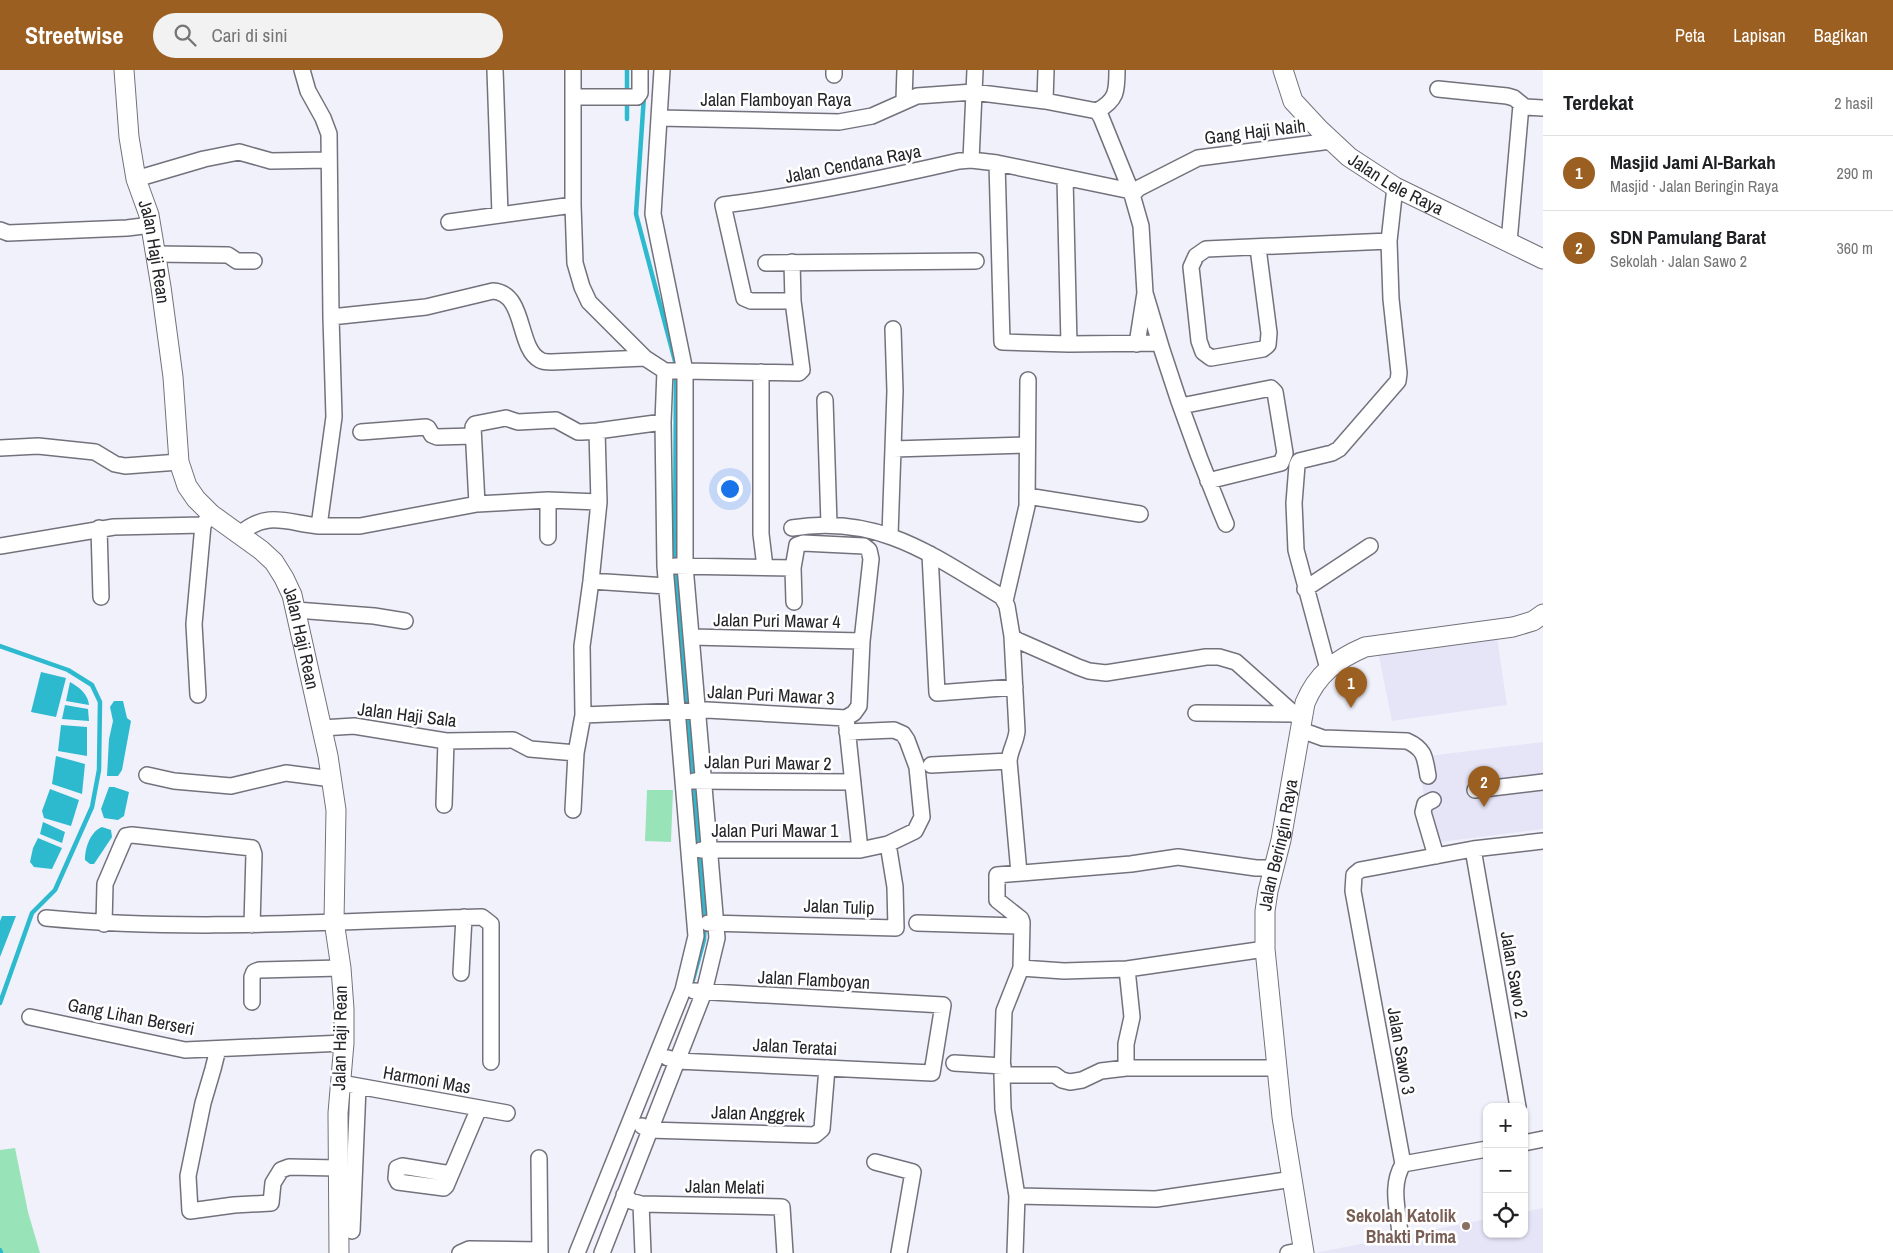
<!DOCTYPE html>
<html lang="id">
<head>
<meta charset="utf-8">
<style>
	:root { --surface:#fff; --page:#f2f2f2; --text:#202124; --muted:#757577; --line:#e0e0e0; --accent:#9b5f21 }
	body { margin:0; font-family:"Archivo Narrow",sans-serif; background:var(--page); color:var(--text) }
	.controls { position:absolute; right:15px; bottom:15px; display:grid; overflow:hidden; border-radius:10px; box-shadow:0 1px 4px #0004 }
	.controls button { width:45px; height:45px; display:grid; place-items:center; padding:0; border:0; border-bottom:1px solid var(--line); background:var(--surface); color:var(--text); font:25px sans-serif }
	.you { position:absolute; left:729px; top:418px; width:18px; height:18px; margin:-12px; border:4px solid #fff; border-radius:50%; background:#1a73e8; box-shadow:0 0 0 8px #1a73e833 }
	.badge { display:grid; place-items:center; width:32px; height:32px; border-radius:50%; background:var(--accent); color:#fff; font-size:16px; font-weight:700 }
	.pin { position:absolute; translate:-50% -41px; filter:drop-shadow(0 1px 2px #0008) }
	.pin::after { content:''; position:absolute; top:26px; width:18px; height:15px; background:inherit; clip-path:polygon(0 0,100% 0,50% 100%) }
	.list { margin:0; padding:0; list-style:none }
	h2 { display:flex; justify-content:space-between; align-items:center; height:65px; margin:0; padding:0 20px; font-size:21px }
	h2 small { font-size:16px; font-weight:400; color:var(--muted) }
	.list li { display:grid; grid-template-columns:32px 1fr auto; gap:15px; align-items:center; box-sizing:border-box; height:75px; padding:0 20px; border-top:1px solid var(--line) }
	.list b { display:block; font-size:19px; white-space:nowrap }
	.list p { margin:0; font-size:16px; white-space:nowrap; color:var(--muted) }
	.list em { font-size:16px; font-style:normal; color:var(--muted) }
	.icon { flex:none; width:28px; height:28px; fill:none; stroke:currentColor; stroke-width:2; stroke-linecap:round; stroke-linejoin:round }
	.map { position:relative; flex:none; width:1543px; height:1183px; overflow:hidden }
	header { display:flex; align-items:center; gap:30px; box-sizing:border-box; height:70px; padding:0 25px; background:var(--accent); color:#fff }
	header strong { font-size:24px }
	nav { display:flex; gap:28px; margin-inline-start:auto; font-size:18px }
	.search { width:350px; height:45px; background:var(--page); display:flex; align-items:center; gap:12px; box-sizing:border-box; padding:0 18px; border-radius:28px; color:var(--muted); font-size:19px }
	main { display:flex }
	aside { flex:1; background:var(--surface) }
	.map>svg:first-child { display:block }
</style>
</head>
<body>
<header>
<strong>Streetwise</strong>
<div class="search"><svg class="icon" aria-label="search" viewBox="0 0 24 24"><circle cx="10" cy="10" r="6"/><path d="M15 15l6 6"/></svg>Cari di sini</div>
<nav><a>Peta</a><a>Lapisan</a><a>Bagikan</a></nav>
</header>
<main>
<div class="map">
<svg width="1543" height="1183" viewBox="0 0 1543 1183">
	<rect width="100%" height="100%" fill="#f1f1fc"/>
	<path fill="#e6e5f8" d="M1497 567 1507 635 1392 651 1379 586Z
		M1543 672V759L1432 773 1422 714 1420 687Z
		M1543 1138V1183H1315L1487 1149V1164H1524V1142Z"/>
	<path fill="#99e3b8" d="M647 720H673L671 772 645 771Z
		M15 1078 28 1142 40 1183H0V1080Z"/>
	<path fill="#2dbacf" d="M41 602 66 608 56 647 31 642Z
		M70 612C79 617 88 624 89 635L66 631Z
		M114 631H123L127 648 131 651 122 700 118 706H107L109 669 113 651 110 637Z
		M65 635 88 639 89 651 62 649Z
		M61 655 87 657V686L58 681Z
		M56 686 85 694 82 724 52 714Z
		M109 717H114L129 722 124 746 118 750 104 748 101 739Z
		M50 719 79 730 71 756 44 748 42 741Z
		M43 752 65 762 62 773 40 764Z
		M102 757 111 760 112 767 94 794H90L85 790C85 778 90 762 102 757Z
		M38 768 62 778 52 799 34 797 30 792 33 778Z
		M2 846H16L0 887V851Z"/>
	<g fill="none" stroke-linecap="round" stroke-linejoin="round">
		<path stroke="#2dbacf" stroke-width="4.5" d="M627 0V49
			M644 26 636 144 676 295 675 491 705 848 704 870 693 910
			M0 576 68 600 92 615 100 632 99 700 92 737 55 820 32 843 0 933
			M0 1180 1 1183"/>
		<defs>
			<path id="minor" d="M495 0 500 144
				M573 0V135L575 193 582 217 589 232 645 288 665 301H685L799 303 802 300 793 231 792 192
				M834 5V0
				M1438 19 1507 26 1514 28 1525 37 1543 38
				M573 27H637L640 23V0
				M904 30 905 0
				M1045 31 1046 0
				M1097 41 1101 47 1131 121 1141 156 1145 223 1137 274
				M1097 41C1117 30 1117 21 1117 0
				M659 48 839 52 872 46 917 26 973 22 1045 31 1097 41
				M971 90 975 0
				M997 93 1002 272 1069 274 1159 273
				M1065 108 1069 274
				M136 109 204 89 239 82 271 91 329 90
				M1132 125 1139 118 1198 88 1331 71
				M449 152 573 135
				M0 160 8 163 127 158 151 155
				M1509 172 1521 35
				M1258 178 1269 263 1268 275 1263 279 1211 288 1203 282 1199 271 1191 197 1196 186 1206 179 1389 171
				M156 184 228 185 237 191H254
				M766 193 976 191
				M1145 223C1167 301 1194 378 1226 454
				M793 231H751L744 228 723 135C803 125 881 109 959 91L971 90 997 93 1131 121
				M331 247 426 237 493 221C526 223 517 278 540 290 543 292 548 292 552 292L645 288
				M761 302V464L765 497
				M825 330 829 454
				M1181 336 1271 318 1275 322 1285 383 1281 393 1208 411
				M361 362 426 357 428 358 432 365 437 367 473 366
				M0 378 38 376 95 382 115 394 125 396 179 392
				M893 379 1027 375
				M1027 426 1140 444
				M548 430 599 432
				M477 434 473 357 475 354 506 348 518 352 556 350 578 362H582L597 361 663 352
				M319 456H360L477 434 548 430V467
				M99 458 101 527
				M792 458C879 444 932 485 1002 527L1007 536 1012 566 1017 570 1078 597 1089 601 1106 603 1206 587H1219L1236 592 1302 651
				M240 464C267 440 288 453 319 456L334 347 331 247 329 64 323 48 308 21 302 0
				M890 465 895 321 893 259
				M0 476 114 457 203 455 211 444
				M930 484 937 623 1015 617
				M675 496 793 498
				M591 511 666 516
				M1305 519 1370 476
				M1005 531 1027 436 1028 310
				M794 532 793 498 797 475 803 473 864 476 869 480 871 489 862 571 859 636 854 643 846 648 860 780
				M296 540 374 546 405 551
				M1012 566 1017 661C1016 672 1010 680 1009 691L1019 803
				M691 567 862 571
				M1328 599 1296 480 1294 433 1297 395 1299 391 1332 383 1339 379 1398 311 1399 303 1391 229 1389 171 1395 117
				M198 625 194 554 203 455
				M1196 643 1295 644
				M583 645 707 640 846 648
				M322 658 354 656 446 671 513 670 530 679 576 683
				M1301 660 1323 668 1407 671C1425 679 1425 688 1428 706
				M931 695 1009 691
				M147 705 174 711 231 716 286 703 332 709
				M694 711 853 712
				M1475 720 1543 712
				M1433 730 1425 734 1423 742 1436 786
				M444 735 446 671
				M573 740 576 683 583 645 582 576 591 511 599 432 597 361
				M1473 779 1518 1037
				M701 780H860L888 774 915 761 922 747 917 697 907 670 903 664 894 660 847 662
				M46 848C191 862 337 851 482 847L491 854V992
				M708 853 896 858 895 817 888 774
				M917 853 1022 856
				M104 854 105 814 123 772 126 766 132 765 252 778 254 784 252 855
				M1021 898 1064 901 1127 899 1265 879
				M461 903 464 847
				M252 932V907L254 902 259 900 341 898
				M30 947 185 980 344 973
				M218 979 213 999 203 1033 188 1106 190 1141 234 1135 271 1133 273 1113 281 1100 289 1097 337 1098
				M668 988 677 991 932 1003 943 935 694 921
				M954 993 1003 996
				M1126 998V974L1132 947 1127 899
				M1002 1005H1055L1062 1010 1070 1012 1082 1010 1101 1001 1126 998H1277
				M341 1013 507 1043
				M642 1056 649 1060 815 1065 822 1059 827 998
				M1524 1073 1543 1069
				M539 1088 540 1183
				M875 1092 913 1102 899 1183
				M1403 1094 1487 1079
				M451 1104 402 1096 397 1098 396 1108 398 1112 444 1118 446 1116 479 1038
				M624 1125 631 1131 641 1134 782 1137 785 1183
				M1017 1126 1156 1129 1293 1109
				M641 1134 643 1183
				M352 1161 358 1017
				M1400 1164C1398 1139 1390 1116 1403 1094L1353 821 1354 805 1360 800 1473 779 1543 771
				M460 1183 469 1179 540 1180
				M577 1183 683 920 696 866 665 496 663 352 665 301
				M602 1183 704 922 717 868 685 496V301L653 144 662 0
				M1015 1183 1017 1126 1003 1039 1002 1005 1004 941 1021 898 1022 852 1021 849 997 830V805L1131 794 1178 787 1256 798H1274
				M1288 1183 1304 1180"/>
			<g id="tertiary">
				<path id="s1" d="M124 0 129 67 136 109 149 145 161 217 173 307 179 392 187 416 196 429 211 444 261 480 274 492 284 508 292 525 328 686 336 740 334 851 341 898 344 939V973L338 1043 339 1183"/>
				<path id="s2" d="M1283 0 1293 31 1319 59 1349 87 1395 117 1543 189"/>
				<path id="s3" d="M1304 1183 1282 1047 1265 879V841L1268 821 1281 770 1305 633C1317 604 1337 589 1365 577L1513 557 1533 551 1543 544"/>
			</g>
		</defs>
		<use href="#minor" stroke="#73727c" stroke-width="18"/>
		<use href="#tertiary" stroke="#73727c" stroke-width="21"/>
		<use href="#minor" stroke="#fff" stroke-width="15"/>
		<use href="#tertiary" stroke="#fff" stroke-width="19"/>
	</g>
	<circle fill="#8d6e63" stroke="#fff" stroke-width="2" cx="1466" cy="1156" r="5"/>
	<g text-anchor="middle" stroke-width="5" stroke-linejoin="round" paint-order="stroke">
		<g font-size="18" fill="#252429" stroke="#fff">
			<text x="776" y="36">Jalan Flamboyan Raya</text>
			<text transform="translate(1255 62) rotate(-7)" y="6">Gang Haji Naih</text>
			<text transform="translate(853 94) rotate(-11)" y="6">Jalan Cendana Raya</text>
			<text dy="6" stroke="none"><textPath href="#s2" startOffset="166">Jalan Lele Raya</textPath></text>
			<text dy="6" stroke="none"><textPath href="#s1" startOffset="185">Jalan Haji Rean</textPath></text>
			<text transform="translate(777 551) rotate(1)" y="6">Jalan Puri Mawar 4</text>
			<text dy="6" stroke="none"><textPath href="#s1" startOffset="620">Jalan Haji Rean</textPath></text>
			<text transform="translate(771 625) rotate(3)" y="6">Jalan Puri Mawar 3</text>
			<text transform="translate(407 645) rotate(7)" y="6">Jalan Haji Sala</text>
			<text transform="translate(768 693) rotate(1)" y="6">Jalan Puri Mawar 2</text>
			<text x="775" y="767">Jalan Puri Mawar 1</text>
			<text dy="6" stroke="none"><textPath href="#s3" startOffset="412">Jalan Beringin Raya</textPath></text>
			<text transform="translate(839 837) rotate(2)" y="6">Jalan Tulip</text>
			<text transform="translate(1514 905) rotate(80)" y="6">Jalan Sawo 2</text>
			<text transform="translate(814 910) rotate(3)" y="6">Jalan Flamboyan</text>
			<text transform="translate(131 947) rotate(11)" y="6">Gang Lihan Berseri</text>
			<text transform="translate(340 968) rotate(-89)" y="6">Jalan Haji Rean</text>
			<text transform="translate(795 977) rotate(3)" y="6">Jalan Teratai</text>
			<text transform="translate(1401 981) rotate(80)" y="6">Jalan Sawo 3</text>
			<text transform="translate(427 1010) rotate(10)" y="6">Harmoni Mas</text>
			<text transform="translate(758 1044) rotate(2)" y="6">Jalan Anggrek</text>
			<text transform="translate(725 1117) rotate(1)" y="6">Jalan Melati</text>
		</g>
		<g font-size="18" font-weight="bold" fill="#785e54" stroke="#fff" text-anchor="end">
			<text x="1456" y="1152">Sekolah Katolik<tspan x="1456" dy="21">Bhakti Prima</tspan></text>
		</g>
	</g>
</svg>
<div class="controls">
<button>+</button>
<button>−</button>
<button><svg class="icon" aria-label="locate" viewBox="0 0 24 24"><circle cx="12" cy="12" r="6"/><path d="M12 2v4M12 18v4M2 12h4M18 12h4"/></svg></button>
</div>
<div class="you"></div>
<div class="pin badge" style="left:1351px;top:638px">1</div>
<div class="pin badge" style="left:1484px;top:737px">2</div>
</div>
<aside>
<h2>Terdekat<small>2 hasil</small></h2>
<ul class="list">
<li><span class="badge">1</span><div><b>Masjid Jami Al-Barkah</b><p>Masjid · Jalan Beringin Raya</p></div><em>290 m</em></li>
<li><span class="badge">2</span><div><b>SDN Pamulang Barat</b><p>Sekolah · Jalan Sawo 2</p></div><em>360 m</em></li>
</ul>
</aside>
</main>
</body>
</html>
